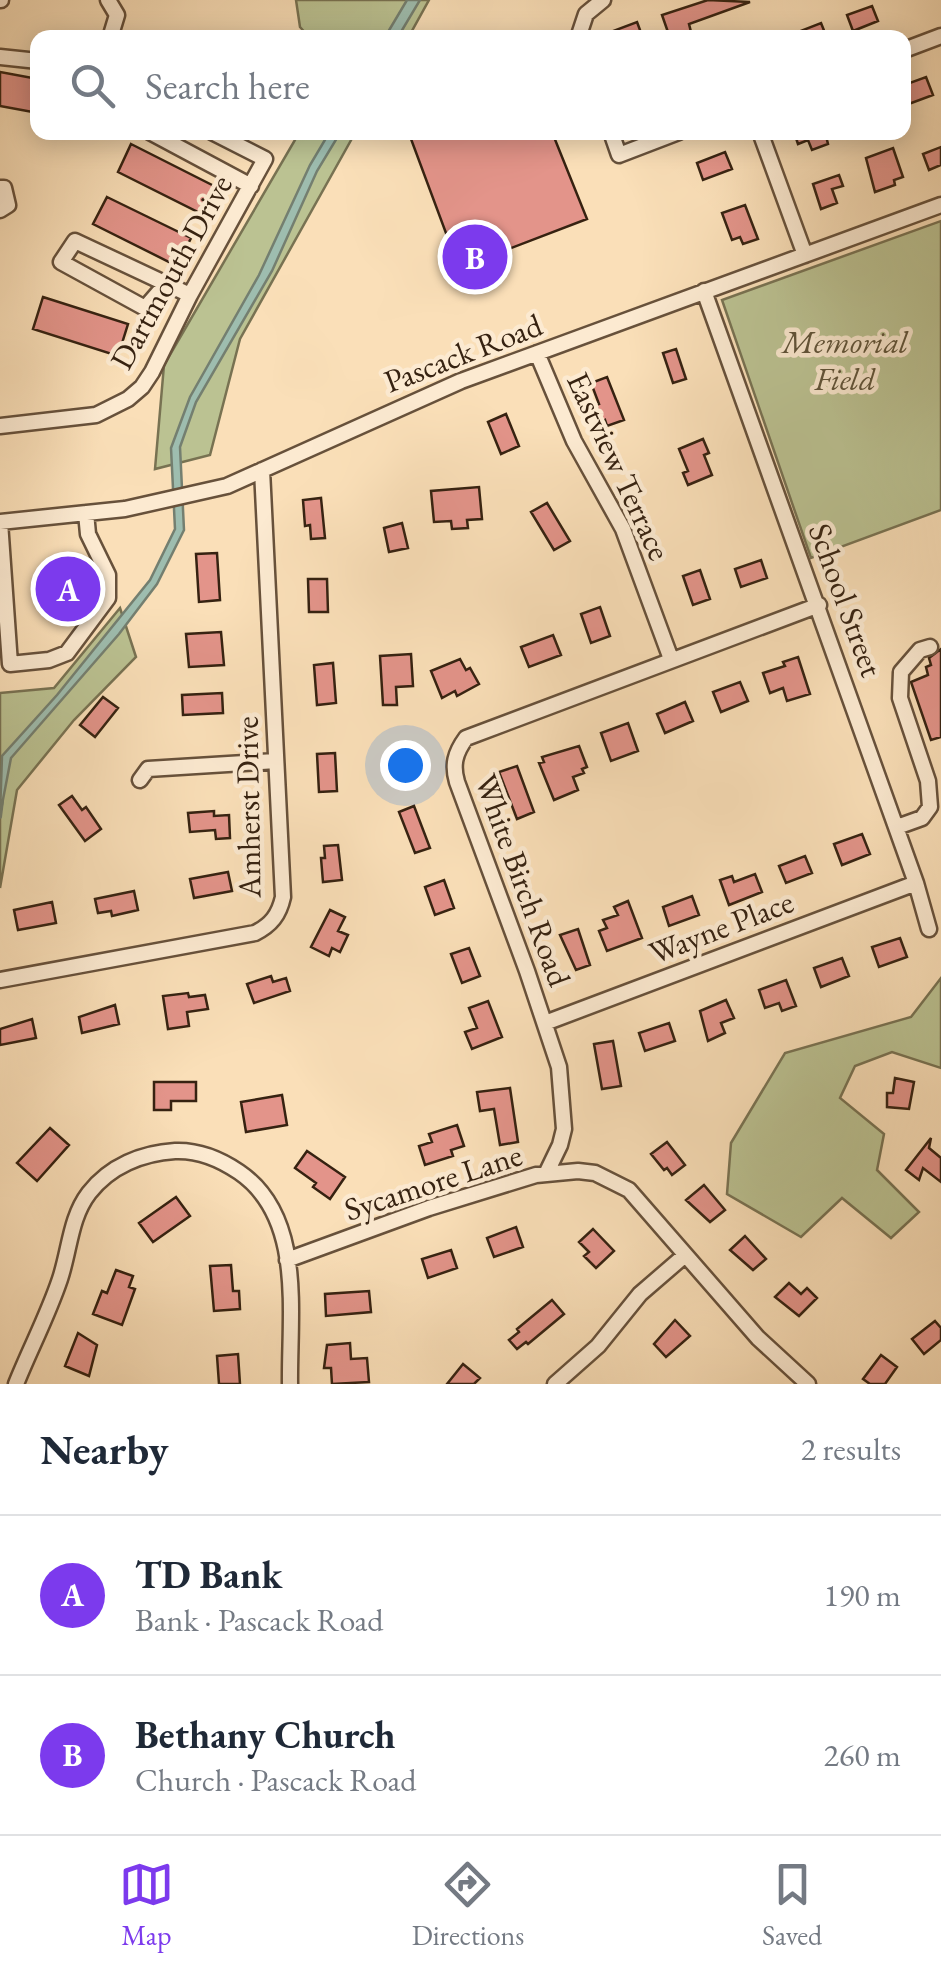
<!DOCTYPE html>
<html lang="en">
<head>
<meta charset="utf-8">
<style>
	:root { --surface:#fff; --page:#f2f2f3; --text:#1f2937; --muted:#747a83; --line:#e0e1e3; --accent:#7c3aed }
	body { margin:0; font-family:"EB Garamond",serif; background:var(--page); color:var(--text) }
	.you { position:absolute; left:405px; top:765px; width:35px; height:35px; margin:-25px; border:8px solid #fff; border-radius:50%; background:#1a73e8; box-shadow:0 0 0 15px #1a73e833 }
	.badge { display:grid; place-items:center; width:65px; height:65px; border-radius:50%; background:var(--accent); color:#fff; font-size:32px; font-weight:700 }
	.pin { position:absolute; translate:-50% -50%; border:5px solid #fff; box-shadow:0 2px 10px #0006 }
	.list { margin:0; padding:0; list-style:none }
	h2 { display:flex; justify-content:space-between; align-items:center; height:130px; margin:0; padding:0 40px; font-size:42px }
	h2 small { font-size:32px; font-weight:400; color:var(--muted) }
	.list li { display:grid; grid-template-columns:65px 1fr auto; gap:30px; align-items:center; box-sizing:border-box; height:160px; padding:0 40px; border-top:2px solid var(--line) }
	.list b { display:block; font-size:38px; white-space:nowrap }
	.list p { margin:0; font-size:32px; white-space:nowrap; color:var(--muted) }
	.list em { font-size:32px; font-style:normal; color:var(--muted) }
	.icon { flex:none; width:55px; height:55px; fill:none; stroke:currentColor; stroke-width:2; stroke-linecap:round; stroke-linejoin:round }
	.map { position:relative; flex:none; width:941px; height:1384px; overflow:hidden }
	.search { position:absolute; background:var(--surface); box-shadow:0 5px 25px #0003; left:30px; right:30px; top:30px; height:110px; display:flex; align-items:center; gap:25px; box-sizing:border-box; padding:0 35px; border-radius:20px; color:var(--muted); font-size:38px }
	.sheet { height:450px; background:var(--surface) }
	nav { display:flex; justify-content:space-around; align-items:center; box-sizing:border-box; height:140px; border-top:2px solid var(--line); background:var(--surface); font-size:28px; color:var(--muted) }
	nav a { display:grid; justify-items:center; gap:5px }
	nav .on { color:var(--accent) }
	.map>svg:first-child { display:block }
</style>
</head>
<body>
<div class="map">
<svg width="941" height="1384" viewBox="0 0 941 1384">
	<rect width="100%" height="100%" fill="#fadfb8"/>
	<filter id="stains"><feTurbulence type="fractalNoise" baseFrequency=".002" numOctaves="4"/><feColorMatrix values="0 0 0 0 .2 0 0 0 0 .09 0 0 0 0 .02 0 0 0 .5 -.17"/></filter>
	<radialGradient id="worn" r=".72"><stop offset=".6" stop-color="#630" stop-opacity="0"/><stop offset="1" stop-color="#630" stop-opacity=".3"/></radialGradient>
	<path fill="#bbc292" stroke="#787252" stroke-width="2.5" d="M296 0H429L408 38 309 37 300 27Z
		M299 133H355L240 339 210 455 155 469 164 365Z
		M941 221V510L811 558 722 300Z
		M120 608 136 657 74 720 17 790 0 888V693L54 688Z
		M941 978V1068L892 1052 855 1066 840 1098 884 1134 877 1170 919 1212 891 1238 842 1198 801 1237 727 1194 731 1143 785 1053 911 1017Z"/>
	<path fill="#9ebdaf" stroke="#747f70" stroke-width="2.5" d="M407 0H420L398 37H385Z
		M329 133H340L317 171 272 271 196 402 180 447 184 530 157 584 119 634 11 758 0 815 2 756 57 695 150 580 175 529 171 448 190 397 259 275 310 165Z"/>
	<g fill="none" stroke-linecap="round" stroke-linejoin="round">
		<path stroke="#747f70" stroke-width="4" d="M0 817 2 801"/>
	</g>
	<path fill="#e3948a" stroke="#362211" stroke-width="2.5" d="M708 0 750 2 689 24 691 32 670 38 662 15Z
		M872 6 878 21 853 31 847 15Z
		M637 22 643 38H597V37Z
		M821 23 827 38H785V37Z
		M0 72 38 79V113L0 106Z
		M926 77 933 95 906 105 904 85Z
		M429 132H552L587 219 459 268 411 139Z
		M794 132H825L828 144 812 150 808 140 798 144Z
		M131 144 216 187 202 214 118 172Z
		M941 147V165L929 170 923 154Z
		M893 148 903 177 894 180 895 185 875 192 866 158Z
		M725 152 732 169 703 180 697 163Z
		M839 175 843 186 832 189 837 203 821 209 813 184Z
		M107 197 191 238 177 266 93 224Z
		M745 205 758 239 743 244 740 237 732 240 722 213Z
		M43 297 128 324 118 356 33 329Z
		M676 349 686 379 673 383 663 353Z
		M607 377 624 420 607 426 605 420 602 422 596 405 599 404 591 383Z
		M506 414 519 446 501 454 488 422Z
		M703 439 709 453 704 455 712 475 688 485 683 473 688 471 679 449Z
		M479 487 482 519 467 520 468 528 452 529 451 521 434 522 431 491Z
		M321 498 325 538 311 539 310 525 305 526 303 500Z
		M547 503 570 541 554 550 531 512Z
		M402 523 408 548 389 552 384 528Z
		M217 553 220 600 199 602 196 554Z
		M761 560 767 578 741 587 735 569Z
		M700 570 710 599 693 605 683 576Z
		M71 574H85L88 600 51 603 48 575Z
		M308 579H327L328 612H309Z
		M600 607 610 636 591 643 581 614Z
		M221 632 224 665 189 667 186 634Z
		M553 635 561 655 529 667 521 647Z
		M941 649V737L931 740 911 682 928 675 926 667 931 665 929 658Z
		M411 654 413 686 396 687 397 705H383L380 656Z
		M798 657 810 694 787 701 783 688 770 693 763 673 785 666 783 662Z
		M460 659 466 670 470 668 479 684 457 696 455 691 442 698 431 671Z
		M333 663 336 703 317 705 314 665Z
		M740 682 748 701 721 712 713 692Z
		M222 693 223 713 183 715 182 695Z
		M103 697 118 708 95 737 80 725Z
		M685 702 693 721 665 733 657 714Z
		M628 723 638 751 611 761 601 733Z
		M579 746 587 767 582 769 584 773 573 777 578 790 554 800 539 763 544 762 542 757Z
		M335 753 337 791 319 792 317 754Z
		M517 766 534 812 517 819 499 772Z
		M72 796 82 810 86 807 101 829 85 841 59 805Z
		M414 806 430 848 415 853 399 812Z
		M214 811V816L229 815 230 838 216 839 215 830 190 832 188 813Z
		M862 834 870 854 842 865 834 844Z
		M338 845 342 880 323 882 321 858H325L324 846Z
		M805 856 812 873 786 883 779 866Z
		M228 872 232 891 194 898 190 879Z
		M755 874 762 892 729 905 720 880 732 876 734 882Z
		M444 880 454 908 435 915 425 887Z
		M134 891 138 910 112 916 111 911 98 913 95 899Z
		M692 896 699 915 669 926 663 907Z
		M628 901 642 938 607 951 599 931 607 928 603 920 618 915 614 907Z
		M52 902 56 923 18 930 14 910Z
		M330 910 345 917 338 931 348 935 340 952 332 948 329 956 311 947Z
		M578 929 590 965 576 970 560 935Z
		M900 938 907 957 879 967 872 947Z
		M469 948 480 976 462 983 451 954Z
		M842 958 849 976 821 987 814 968Z
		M271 976 273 982 286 978 290 991 254 1003 247 984Z
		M786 980 796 1006 782 1011 779 1003 765 1008 759 990Z
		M188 993 189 997 205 995 208 1009 187 1012 189 1026 168 1029 163 996Z
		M726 1000 734 1018 721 1023 725 1033 708 1041 700 1011Z
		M488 1001 502 1037 472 1049 465 1032 477 1028 469 1008Z
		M115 1005 119 1024 82 1033 79 1017Z
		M32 1019 36 1038 0 1045V1029Z
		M669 1023 675 1041 645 1051 639 1033Z
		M613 1041 621 1086 602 1089 594 1044Z
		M895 1078 914 1082 909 1109 887 1107V1093H893Z
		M154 1082H196V1101H171V1110H154Z
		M510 1088 518 1142 500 1145 494 1109 480 1111 477 1092Z
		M282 1095 287 1125 246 1132 241 1102Z
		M457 1125 464 1146 451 1150 453 1156 425 1165 419 1146 432 1142 429 1134Z
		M50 1128 69 1145 37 1181 17 1163Z
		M931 1138 929 1148 941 1158V1182L923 1168 919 1180 906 1170Z
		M667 1142 685 1165 672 1175 667 1168 664 1170 651 1154Z
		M307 1151 345 1177 330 1199 313 1187 316 1183 295 1168Z
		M704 1185 725 1210 710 1222 686 1200Z
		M176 1197 190 1216 153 1242 139 1223Z
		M516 1227 523 1247 494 1257 487 1238Z
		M593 1229 614 1251 596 1268 584 1256 589 1252 579 1242Z
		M745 1236 766 1259 753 1270 730 1250Z
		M451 1250 457 1268 428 1278 422 1259Z
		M231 1265 233 1291H239L240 1309 214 1311 210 1266Z
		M116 1270 133 1276 129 1287 135 1289 122 1325 93 1314 102 1291 107 1293Z
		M789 1283 801 1294 807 1288 817 1298 799 1316 775 1297Z
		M369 1291 371 1312 326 1316 325 1294Z
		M552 1300 564 1314 528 1344 526 1342 517 1349 509 1340 519 1332 517 1329Z
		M675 1320 690 1336 666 1357 654 1344Z
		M935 1321 941 1328V1340L924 1354 912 1339Z
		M78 1333 97 1345 89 1376 65 1366Z
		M350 1343 351 1359 367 1358 369 1382 332 1384 331 1368H324L327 1345Z
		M238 1354 240 1384H219L217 1356Z
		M881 1355 897 1367 885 1384H870L863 1379Z
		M463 1364 480 1378 474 1384H447Z"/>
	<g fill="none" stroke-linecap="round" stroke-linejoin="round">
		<defs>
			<path id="minor" d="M0 0H1
				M108 0 117 15 110 38
				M578 38 586 14 603 0
				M904 50 941 36
				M0 57 38 61
				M150 132 251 186
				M611 132 619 155 679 132
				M760 132 805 255
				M0 188H4L8 205 0 210
				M165 285 145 308 61 262 75 241 190 295
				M704 291 916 883 929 929
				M537 353 574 441 623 529 671 659
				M0 426 96 415 128 399 142 387 152 372 190 295 265 159 212 132
				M0 522 125 509 227 486 461 381 941 205
				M0 522 10 664 49 660 67 653 108 598V575L88 534 86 513
				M140 780 148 769 276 761
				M897 827 922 818 930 807 928 781 900 698 901 672 920 650 930 647
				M0 980 255 933C271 925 279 915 283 897L262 470
				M545 1023 916 883
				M546 1174 560 1145 564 1129 559 1067 527 971 457 782C452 765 455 753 466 738L819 605
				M287 1260 429 1208 536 1175 578 1171 595 1173 629 1190 758 1338 808 1384
				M16 1384C30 1349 48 1315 60 1279 70 1249 70 1218 89 1193 110 1166 142 1153 175 1151 199 1150 220 1159 239 1172 305 1217 289 1314 290 1384
				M555 1384 598 1346 640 1294 684 1256"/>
		</defs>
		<use href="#minor" stroke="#67513b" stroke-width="19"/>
		<use href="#minor" stroke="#fcead1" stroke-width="14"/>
	</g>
	<g text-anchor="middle" stroke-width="9" stroke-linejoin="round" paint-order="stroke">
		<g font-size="32" fill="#362211" stroke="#fcead1">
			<text transform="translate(171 272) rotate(-61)" y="11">Dartmouth Drive</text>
			<text transform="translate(463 353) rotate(-21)" y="11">Pascack Road</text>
			<text transform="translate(619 466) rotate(65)" y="11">Eastview Terrace</text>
			<text transform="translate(846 600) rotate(70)" y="11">School Street</text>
			<text transform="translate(248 807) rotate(-91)" y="11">Amherst Drive</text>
			<text transform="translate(523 880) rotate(70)" y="11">White Birch Road</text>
			<text transform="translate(721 927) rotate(-21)" y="11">Wayne Place</text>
			<text transform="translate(433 1182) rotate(-18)" y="11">Sycamore Lane</text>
		</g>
		<g font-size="32" font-style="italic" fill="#5e5238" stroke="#fcead1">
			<text x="845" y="353">Memorial<tspan x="845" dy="37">Field</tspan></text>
		</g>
	</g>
	<rect width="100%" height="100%" filter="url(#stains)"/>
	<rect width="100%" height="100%" fill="url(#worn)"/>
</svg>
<div class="you"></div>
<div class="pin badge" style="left:68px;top:589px">A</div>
<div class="pin badge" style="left:475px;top:257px">B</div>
<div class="search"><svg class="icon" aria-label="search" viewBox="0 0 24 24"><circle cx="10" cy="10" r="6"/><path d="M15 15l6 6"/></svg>Search here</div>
</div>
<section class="sheet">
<h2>Nearby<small>2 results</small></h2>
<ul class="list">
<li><span class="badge">A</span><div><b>TD Bank</b><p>Bank · Pascack Road</p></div><em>190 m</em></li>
<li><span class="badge">B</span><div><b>Bethany Church</b><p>Church · Pascack Road</p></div><em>260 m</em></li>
</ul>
</section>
<nav>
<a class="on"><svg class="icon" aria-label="map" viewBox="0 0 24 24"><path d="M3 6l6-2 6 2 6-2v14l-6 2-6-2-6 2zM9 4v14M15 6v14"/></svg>Map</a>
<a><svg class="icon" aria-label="directions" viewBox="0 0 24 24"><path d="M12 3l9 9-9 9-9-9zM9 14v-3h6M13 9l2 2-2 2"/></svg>Directions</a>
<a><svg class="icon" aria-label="saved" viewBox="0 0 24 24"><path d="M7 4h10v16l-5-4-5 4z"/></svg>Saved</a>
</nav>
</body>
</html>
